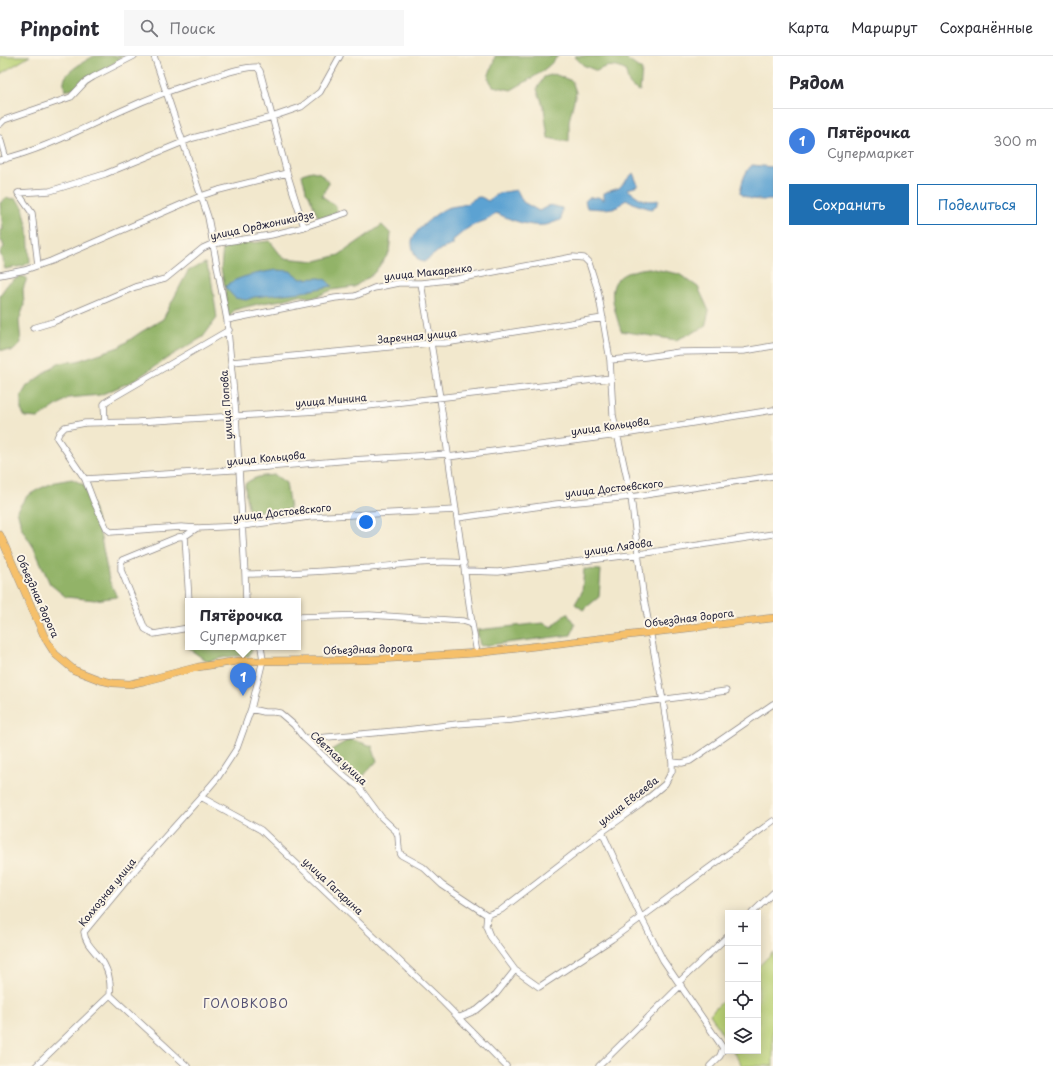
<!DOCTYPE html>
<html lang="ru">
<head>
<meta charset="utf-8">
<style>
	:root { --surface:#fff; --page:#f7f7f7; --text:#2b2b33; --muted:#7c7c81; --line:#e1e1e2; --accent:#1f6fb2 }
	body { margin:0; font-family:"Playpen Sans",sans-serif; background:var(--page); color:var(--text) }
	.controls { position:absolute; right:12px; bottom:12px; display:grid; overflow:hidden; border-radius:0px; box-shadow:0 2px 10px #0003 }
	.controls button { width:36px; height:36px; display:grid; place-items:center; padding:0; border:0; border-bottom:1px solid var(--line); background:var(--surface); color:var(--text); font:20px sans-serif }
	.you { position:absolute; left:366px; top:466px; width:14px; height:14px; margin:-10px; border:3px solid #fff; border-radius:50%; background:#1a73e8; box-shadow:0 0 0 6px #1a73e833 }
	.badge { display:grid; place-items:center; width:26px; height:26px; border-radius:50%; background:var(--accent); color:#fff; font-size:13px; font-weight:700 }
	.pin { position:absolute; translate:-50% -33px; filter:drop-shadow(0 1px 2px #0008) }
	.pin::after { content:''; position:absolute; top:21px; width:14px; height:12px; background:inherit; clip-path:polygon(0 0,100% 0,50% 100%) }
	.popup { position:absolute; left:185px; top:542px; width:116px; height:52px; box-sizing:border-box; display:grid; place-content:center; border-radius:0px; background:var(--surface); filter:drop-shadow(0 1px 3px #0005); font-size:13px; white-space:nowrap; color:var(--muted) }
	.popup b { font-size:15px; color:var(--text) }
	.popup::after { content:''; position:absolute; left:50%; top:100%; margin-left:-8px; border:8px solid transparent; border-top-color:var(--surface) }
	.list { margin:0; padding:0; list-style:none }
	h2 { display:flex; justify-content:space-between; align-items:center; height:52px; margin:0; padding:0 16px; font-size:17px }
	h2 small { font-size:13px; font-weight:400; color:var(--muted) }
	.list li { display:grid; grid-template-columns:26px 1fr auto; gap:12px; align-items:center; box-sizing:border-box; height:64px; padding:0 16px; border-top:1px solid var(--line) }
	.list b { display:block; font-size:15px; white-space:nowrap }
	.list p { margin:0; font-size:13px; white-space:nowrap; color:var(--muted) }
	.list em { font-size:13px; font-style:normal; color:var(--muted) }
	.actions { display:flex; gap:8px; padding:12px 16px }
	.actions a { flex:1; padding:9px 0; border:1px solid var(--accent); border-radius:0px; text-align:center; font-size:14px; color:var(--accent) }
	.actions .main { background:var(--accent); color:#fff }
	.icon { flex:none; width:22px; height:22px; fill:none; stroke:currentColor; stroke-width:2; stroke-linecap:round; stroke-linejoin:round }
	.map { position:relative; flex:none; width:773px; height:1010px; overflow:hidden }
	header { display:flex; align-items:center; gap:24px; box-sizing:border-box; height:56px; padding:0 20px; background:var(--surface); border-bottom:1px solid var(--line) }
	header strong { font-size:19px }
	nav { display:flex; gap:22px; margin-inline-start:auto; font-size:14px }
	.search { width:280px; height:36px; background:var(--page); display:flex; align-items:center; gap:10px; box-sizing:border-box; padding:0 14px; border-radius:0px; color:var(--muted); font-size:15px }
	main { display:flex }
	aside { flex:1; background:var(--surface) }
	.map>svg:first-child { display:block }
</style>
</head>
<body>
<header>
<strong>Pinpoint</strong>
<div class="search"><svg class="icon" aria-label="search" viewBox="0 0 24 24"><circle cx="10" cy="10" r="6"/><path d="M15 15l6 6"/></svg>Поиск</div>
<nav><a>Карта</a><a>Маршрут</a><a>Сохранённые</a></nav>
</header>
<main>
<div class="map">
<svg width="773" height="1010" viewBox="0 0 773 1010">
	<rect width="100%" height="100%" fill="#fcf5e5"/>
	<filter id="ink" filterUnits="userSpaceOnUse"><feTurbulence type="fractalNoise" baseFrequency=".025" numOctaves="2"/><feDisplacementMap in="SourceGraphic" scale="8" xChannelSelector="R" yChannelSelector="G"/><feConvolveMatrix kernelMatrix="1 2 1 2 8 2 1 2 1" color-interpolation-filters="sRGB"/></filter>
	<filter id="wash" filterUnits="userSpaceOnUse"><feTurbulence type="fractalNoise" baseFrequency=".012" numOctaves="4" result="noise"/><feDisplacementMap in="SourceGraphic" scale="16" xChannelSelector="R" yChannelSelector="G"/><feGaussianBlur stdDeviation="0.9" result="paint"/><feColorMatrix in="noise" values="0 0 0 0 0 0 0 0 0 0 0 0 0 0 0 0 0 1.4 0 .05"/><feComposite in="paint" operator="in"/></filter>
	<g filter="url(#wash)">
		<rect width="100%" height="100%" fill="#f2e8cd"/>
		<path fill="#b9d176" stroke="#6e7a58" d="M0 0H30L0 18Z
			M773 896V1010H742L733 995H758V911Z
			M728 940V987L710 958Z"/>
		<path fill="#92b367" stroke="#5a6a51" d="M94 0H124L86 27 65 35C64 30 63 26 65 22 68 14 87 4 94 0Z
			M495 0H558C545 16 529 24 511 34L493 30 488 22C490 14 494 8 495 0Z
			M574 0H622L642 14 640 35C627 30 629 26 625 14 615 10 607 8 597 15L583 9Z
			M554 18 572 25 576 36 569 65V86L548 82 544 52 537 33 544 21Z
			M312 115 320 117 329 127 322 140 336 150 337 155 334 158 328 160 318 161 309 139 306 136C306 129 302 124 302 118Z
			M6 142 16 143 23 151 28 174 30 206 23 210 5 213 0 196 4 191 2 185H0V174H3L0 147Z
			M382 169 391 178 389 197 374 217 354 231 332 234 313 242 298 239 283 244 262 247 234 254 228 263 225 231 221 213 223 190 270 185 283 202 316 205 339 199Z
			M205 207 211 221 217 262 203 281 169 301 133 325 100 339 68 342 38 362 25 361 21 354V340L27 330 58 307 77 305 119 291 141 276 163 263 188 215Z
			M649 212 679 218 698 231 709 255 705 271 676 284 621 275C610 239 602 217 649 212Z
			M20 220 27 222 23 233 24 249 19 265 21 287 13 295 0 294V239L7 229Z
			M275 419 286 427 290 453 276 455H249L246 441 245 428C255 420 263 420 275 419Z
			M72 423 84 429 93 452 100 477 109 524 117 541 95 544 66 541 50 528 34 492 22 473 17 454 27 440 39 433 55 426Z
			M584 513 601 514 599 541 583 554 575 548 582 536Z
			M567 557 575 569 571 579 480 590 477 574 543 567 552 571Z
			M187 584 188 591H253L249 600C234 599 222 601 208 606L188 592Z
			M350 683 372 690 377 705 357 727 326 697Z"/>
		<path fill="#5ca2d2" stroke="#3f6286" d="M752 109 773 111V144C762 144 748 145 740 137 742 126 744 117 752 109Z
			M633 117 638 129 635 131 627 133C639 142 644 147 659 144L657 149 651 153 635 148 626 143 618 151 605 153 587 152 585 145 588 142 598 141 604 144V137L619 132Z
			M517 134 523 146 539 155 550 149 562 152 561 164C556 165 551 168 546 169 528 171 511 164 496 157 487 166 484 164 474 169 466 172 459 180 453 184V189L441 193 424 206 419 205C415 200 411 191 412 185 413 175 439 155 447 152 453 150 460 150 466 148 471 146 474 141 480 141 482 141 486 144 488 145L498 137Z
			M276 214 290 215 301 223 320 222 326 224 332 230 302 236 254 241 246 244 235 242 225 231C235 220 261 217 276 214Z"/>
	</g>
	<g filter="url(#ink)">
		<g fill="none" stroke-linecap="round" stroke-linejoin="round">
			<defs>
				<path id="minor" d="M154 0 208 161 227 264 236 360 245 518 246 545
					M0 68 4 64 71 41 85 26 93 21 134 0
					M0 82 6 103
					M0 104C43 94 81 73 121 55 149 42 177 31 207 23 223 18 240 11 257 11L260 15 287 117 304 171
					M18 137 50 135 105 118 193 82 272 61 301 51 320 36 340 0
					M18 137 32 157 38 209
					M0 219 25 214 51 205 201 140 219 134 287 117
					M421 227 440 342 472 568 477 597
					M227 264 335 242 355 240 374 232 398 227H421L457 223 573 201 584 202 589 207 598 235 610 304 613 359 631 441 643 537 663 645 672 706
					M33 272 53 266 135 231 165 223 203 192 212 188 271 179 304 171 346 157
					M610 304 646 301 679 296 744 295 773 290
					M232 306 431 287H445L603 262
					M105 367 104 348 107 345 229 274
					M448 401 618 379 773 354
					M85 423 232 414 351 404 448 398
					M456 454 309 461 242 470 197 472 181 471 111 476 107 473 93 444 85 423 57 382 59 377 65 371 85 367 137 366 333 354 611 322
					M458 462 556 448 631 441 773 420
					M185 480 178 481 122 504 121 508V514L145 573 154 578 188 572
					M465 515 498 516 547 510 566 507 639 498 773 478
					M245 518C287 518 329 515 370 512 401 509 433 504 464 507
					M189 545 185 480 197 472
					M298 561 370 559 463 565 472 568
					M251 653 264 656H274L280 657 294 669 304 682 346 721 359 731 381 761 396 775 398 780 399 793 401 799 423 811 442 829 487 859
					M304 682H317L406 674 457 668 512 664 726 635
					M201 741 261 774 443 946 506 1010
					M602 776 641 861 663 904 723 992 720 1000 710 1010
					M752 857 773 837
					M487 859 486 870 490 880 515 914 539 931 612 883 773 765
					M487 859 501 854 602 776 640 749 665 728 672 715V706L682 707 690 705 773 648
					M679 926 728 880
					M110 939 187 1010
					M458 962 477 954 496 938 515 914
					M36 1010 110 939C111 928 109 917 104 908 98 897 85 889 84 876L136 813 201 741 218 721 237 692 251 653 263 604 261 591
					M599 1010 681 929"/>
				<path id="major" d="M0 479 45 582 55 598 74 614 100 624 113 627 130 628 144 625 198 611 238 605 364 604 477 597 773 562"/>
			</defs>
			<use href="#minor" stroke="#8a8584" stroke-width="7"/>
			<use href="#major" stroke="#8a8584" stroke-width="8"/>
			<use href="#minor" stroke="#fff" stroke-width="5.5"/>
			<use href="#major" stroke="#f6c06b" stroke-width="7"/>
		</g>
	</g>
	<g text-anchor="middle" stroke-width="4" stroke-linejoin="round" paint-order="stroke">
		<g font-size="10" fill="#22223b" stroke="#fcf5e5">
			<text transform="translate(262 169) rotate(-12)" y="4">улица Орджоникидзе</text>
			<text transform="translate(428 216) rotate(-6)" y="4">улица Макаренко</text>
			<text transform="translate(417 280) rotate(-5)" y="4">Заречная улица</text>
			<text transform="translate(331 344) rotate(-5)" y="4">улица Минина</text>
			<text transform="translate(226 349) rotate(-94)" y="4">улица Попова</text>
			<text transform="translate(610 370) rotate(-8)" y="4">улица Кольцова</text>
			<text transform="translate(266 402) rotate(-5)" y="4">улица Кольцова</text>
			<text transform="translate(614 432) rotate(-6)" y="4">улица Достоевского</text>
			<text transform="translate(282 456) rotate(-6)" y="4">улица Достоевского</text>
			<text transform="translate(618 491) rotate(-8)" y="4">улица Лядова</text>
			<text transform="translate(38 540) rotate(66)" y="4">Объездная дорога</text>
			<text transform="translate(689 562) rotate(-7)" y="4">Объездная дорога</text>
			<text transform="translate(368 593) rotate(-2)" y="4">Объездная дорога</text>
			<text transform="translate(339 702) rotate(43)" y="4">Светлая улица</text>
			<text transform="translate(628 745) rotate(-38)" y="4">улица Евсеева</text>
			<text transform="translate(333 830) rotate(43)" y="4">улица Гагарина</text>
			<text transform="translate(107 836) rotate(-51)" y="4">Колхозная улица</text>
		</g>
		<g font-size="12" letter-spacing="1" fill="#565375" stroke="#fcf5e5">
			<text x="246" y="952">ГОЛОВКОВО</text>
		</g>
	</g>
</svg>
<div class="controls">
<button>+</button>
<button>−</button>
<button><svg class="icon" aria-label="locate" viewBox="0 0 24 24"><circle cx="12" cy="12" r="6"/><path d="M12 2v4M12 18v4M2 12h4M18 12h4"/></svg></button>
<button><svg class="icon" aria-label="layers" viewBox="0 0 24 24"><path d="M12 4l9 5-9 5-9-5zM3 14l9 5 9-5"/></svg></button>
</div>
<div class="you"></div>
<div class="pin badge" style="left:243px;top:640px;background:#3f7fe0">1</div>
<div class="popup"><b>Пятёрочка</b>Супермаркет</div>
</div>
<aside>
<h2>Рядом<small></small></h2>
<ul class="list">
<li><span class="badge" style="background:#3f7fe0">1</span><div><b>Пятёрочка</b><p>Супермаркет</p></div><em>300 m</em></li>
</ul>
<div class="actions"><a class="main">Сохранить</a><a>Поделиться</a></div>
</aside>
</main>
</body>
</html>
